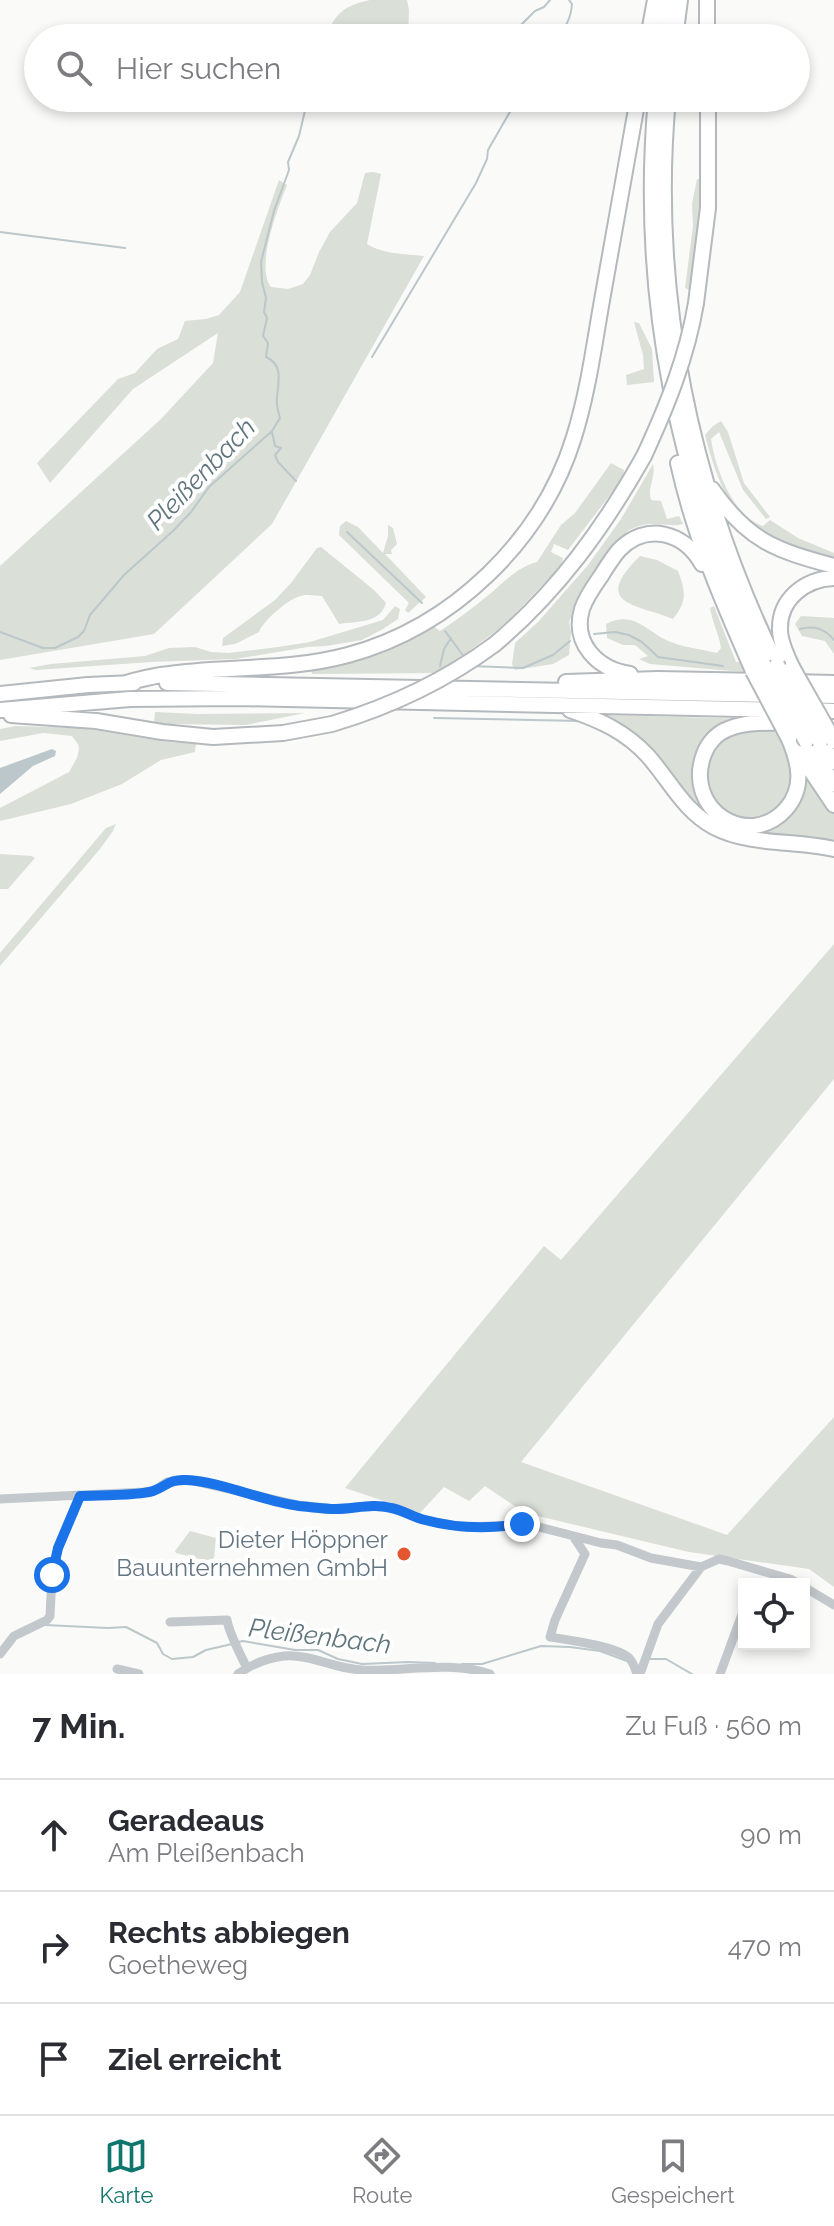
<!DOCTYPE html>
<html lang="de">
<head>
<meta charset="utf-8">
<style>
	:root { --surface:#fff; --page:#f2f2f3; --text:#2b2b33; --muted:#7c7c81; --line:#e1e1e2; --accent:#0f766e }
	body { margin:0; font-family:Raleway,sans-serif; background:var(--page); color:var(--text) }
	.controls { position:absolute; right:24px; bottom:24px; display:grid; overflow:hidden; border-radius:0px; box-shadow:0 4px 12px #0003 }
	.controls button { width:72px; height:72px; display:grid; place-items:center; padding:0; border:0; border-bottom:2px solid var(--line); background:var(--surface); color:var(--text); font:40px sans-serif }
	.stop { position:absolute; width:24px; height:24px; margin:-18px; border:6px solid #1a73e8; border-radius:50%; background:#fff }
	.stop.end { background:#1a73e8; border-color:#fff; box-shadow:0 2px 8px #0008 }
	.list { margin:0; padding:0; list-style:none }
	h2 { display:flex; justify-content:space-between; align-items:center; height:104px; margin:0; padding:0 32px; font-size:34px }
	h2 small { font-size:26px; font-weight:400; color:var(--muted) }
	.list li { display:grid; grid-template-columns:52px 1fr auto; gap:24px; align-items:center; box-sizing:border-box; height:112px; padding:0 32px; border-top:2px solid var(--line) }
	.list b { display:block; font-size:30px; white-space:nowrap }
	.list p { margin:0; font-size:26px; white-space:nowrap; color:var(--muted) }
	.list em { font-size:26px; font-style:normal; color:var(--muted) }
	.icon { flex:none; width:44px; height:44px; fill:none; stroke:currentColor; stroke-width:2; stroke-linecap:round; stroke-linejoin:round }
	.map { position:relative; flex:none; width:834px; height:1674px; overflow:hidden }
	.search { position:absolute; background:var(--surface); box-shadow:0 4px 12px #0003; left:24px; right:24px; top:24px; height:88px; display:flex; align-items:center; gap:20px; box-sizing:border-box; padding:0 28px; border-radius:44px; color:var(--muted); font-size:30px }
	.sheet { height:440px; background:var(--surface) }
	nav { display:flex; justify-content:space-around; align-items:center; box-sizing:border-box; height:112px; border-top:2px solid var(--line); background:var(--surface); font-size:22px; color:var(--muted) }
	nav a { display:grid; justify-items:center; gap:4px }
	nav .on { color:var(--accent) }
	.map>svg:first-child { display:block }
</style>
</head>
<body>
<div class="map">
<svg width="834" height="1674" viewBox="0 0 834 1674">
	<rect width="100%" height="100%" fill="#fafaf8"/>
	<path fill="#dadfd7" d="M370 0H407L409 10 408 38H325C336 13 343 6 370 0Z
		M373 172 381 174 367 244C382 254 406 254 424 256L272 524 154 634 0 660V566L161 419 213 363 218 333 133 389 50 483 37 463 118 379 135 373 157 349 178 339 185 321 206 319 219 315 240 292 279 180 287 185C278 208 255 266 271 287L288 289 303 284 310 275 319 252 330 232 357 203 365 173Z
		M697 179 701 180C702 217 699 255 689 290L685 288 693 226 692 204Z
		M634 322 639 323 652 349 654 382 627 385 626 375 644 369 643 355Z
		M721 421 728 432 744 483 770 517 766 519 743 490 719 432 711 439C715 467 733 517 763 526L770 520 798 538 834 553V560C751 538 727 521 705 435L713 426Z
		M611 463 624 470 623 478 568 550 554 544 551 552 563 558 561 566 503 626 439 673 312 674 311 670 373 656 432 625 440 631C456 620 472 609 486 597 504 583 515 568 537 562L561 525 575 513Z
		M653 464C656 477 647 488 651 500L661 501 667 519 679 516 683 524C670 528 655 521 639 526 637 527 630 529 628 531 611 544 579 601 569 622L571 631 569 655 553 664 515 670 512 664 515 643 538 622 588 565 621 519Z
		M346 521 358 527 383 553 388 536V525L393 528 397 544 391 550 392 554H385L426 597 408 613 405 610 409 603 339 535 340 526Z
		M321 547 374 590 386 603C380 624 357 621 339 624L322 596C316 596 306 594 301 596 289 598 263 621 259 632L235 644 222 646 223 638 275 600 291 583 317 548Z
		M640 556 657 560 678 571C686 592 687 601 673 619 637 604 590 605 640 556Z
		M395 606 400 609 398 619 383 629 362 640 326 646 307 647 236 659 151 662 36 670 29 668 51 664 145 656 169 648 195 647 211 652 228 653 278 647 310 642 383 620Z
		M714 606 736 662H740L744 672 650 664 639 659 648 656 635 645H623L607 638 606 624C635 609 647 633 671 642 685 648 702 649 717 653L721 648C719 634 712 621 710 608Z
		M801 616 834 618V654L825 641 802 636 795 624Z
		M155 712 197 714 305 713 246 725 166 724 154 722Z
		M604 715 755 719 703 741C688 781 695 782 714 817L765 827 802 786 810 781 834 813V844L749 833 725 826 704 813Z
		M16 726 82 728 167 742 196 744 195 752 161 760 122 784 71 804 0 821V808L69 772 77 758 79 749 78 744 72 736 43 733 0 741V729Z
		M756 727 773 730 789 750 793 783 787 799 775 813 758 820 729 818 705 789C706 741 712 740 756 727Z
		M116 824 113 831 100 849 0 966V953L106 828Z
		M0 854 32 856 35 858 8 889H0Z
		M834 944V1079L521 1462 727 1535 834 1417V1587L809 1569 689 1552 525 1513 485 1486 469 1501 444 1487 420 1513 345 1488 544 1246 561 1260Z
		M190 1531 216 1538 214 1558 207 1561 176 1553 175 1551Z"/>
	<path fill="#bbc7cb" d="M52 749 56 751 55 756 33 766 0 794V768Z"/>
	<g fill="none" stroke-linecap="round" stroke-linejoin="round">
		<path stroke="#bbc7cb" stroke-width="2" d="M508 38 535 11 544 7 550 0
			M555 38C566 29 571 18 572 4L569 0
			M0 232 125 248
			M372 357 476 183 487 159 488 150 518 98
			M272 432 275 446 281 448 275 455 278 462 296 481
			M347 532 422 603
			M800 629C815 625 825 629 834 640
			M445 631 465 658
			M0 632 43 648H55L78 637 84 631 90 615 124 575 173 531 191 512 209 487 272 431 280 418C278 411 276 405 277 398 278 382 284 365 266 357L268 343 263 336 267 318 264 312 266 298 262 282 261 262 274 211 289 170 288 162 299 136 308 98
			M594 634 615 632 629 635 642 642 658 657 723 666
			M440 666 444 649 451 638
			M471 666 523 668 553 655 570 641
			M434 718 580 721
			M45 1625 108 1628 126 1627 157 1643 163 1654 172 1659 193 1657 206 1650 232 1644
			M238 1642 243 1641 295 1650H318L338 1659 362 1664 408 1662 435 1663
			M649 1659H666L692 1674
			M462 1664H482L541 1646 570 1647 600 1651 627 1661"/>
		<defs>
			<path id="highway" d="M707 0V38
				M648 38 655 0
				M663 38 668 0
				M675 38 680 0
				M656 98C638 298 678 484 763 664
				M668 98C650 294 691 489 777 665
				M696 303 708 208V98
				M678 463C694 536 723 603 753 671
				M712 489C748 541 775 550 834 566
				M495 644C558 591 604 527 644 456
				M792 667C787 656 780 642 780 630 779 599 805 579 834 578
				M630 674C597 669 572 643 582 609 586 597 594 586 601 576 606 568 612 558 619 550 646 522 684 532 702 564
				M566 682 658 679 769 681
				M790 682 834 683
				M126 683C137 680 149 677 161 675 224 665 285 672 348 655 452 627 542 541 574 437 589 389 595 338 604 289 615 225 627 162 638 98
				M167 683 774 695
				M0 694 88 685 134 683
				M798 695 834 696
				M0 710 130 699 239 698 782 710
				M570 710C600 720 626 732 648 756 670 781 684 811 714 827 751 846 795 840 834 849
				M806 710 834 711
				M11 715 96 721 162 732 213 737 283 733 332 724
				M789 739C799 763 805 787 786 809 748 851 683 809 704 754 708 743 717 733 728 729 748 721 769 723 790 723
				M806 741 834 784
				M820 742 834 762
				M799 753 834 805"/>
		</defs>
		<use href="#highway" stroke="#b4b9bd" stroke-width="18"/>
		<path stroke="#c3c8cc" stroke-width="9" d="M0 1499 144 1492 154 1491 167 1482 190 1480 297 1505 336 1509 372 1506 392 1508 421 1519 460 1527 531 1525 601 1543 617 1545 651 1558 701 1567 719 1559 728 1561 790 1579 800 1584
			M573 1536 585 1554 555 1620 550 1637C569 1640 614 1646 628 1657 633 1661 635 1668 637 1674
			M804 1587 834 1605
			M170 1622 227 1620C229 1633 240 1654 247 1668
			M0 1654 14 1636 47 1620 50 1616 52 1575 58 1548 80 1496
			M117 1669 139 1674
			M238 1674C252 1664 267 1658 284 1656 311 1654 335 1669 362 1670 404 1672 449 1660 490 1674
			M640 1674 658 1624 701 1567
			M720 1674 744 1609"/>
		<use href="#highway" stroke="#fff" stroke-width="14"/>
		<defs>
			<path id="highway-bridge" d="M644 456C667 406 687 357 696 303
				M763 664 806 741
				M777 665 820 742
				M792 667 834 741
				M753 671 789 739
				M332 724C392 706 445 681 495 644"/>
		</defs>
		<use href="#highway-bridge" stroke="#b4b9bd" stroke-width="18" stroke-linecap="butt"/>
		<use href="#highway-bridge" stroke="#fff" stroke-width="14"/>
	</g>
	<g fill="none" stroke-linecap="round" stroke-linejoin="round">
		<path stroke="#1a73e8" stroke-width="10" d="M52 1575 58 1548 80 1496C97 1495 138 1496 153 1491 167 1486 169 1479 186 1480 224 1482 261 1501 299 1506 311 1507 324 1509 336 1509 354 1509 373 1503 391 1508 403 1510 413 1517 425 1520 458 1529 489 1529 522 1524"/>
	</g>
	<circle fill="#e4572e" stroke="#fff" stroke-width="3" cx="404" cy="1554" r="8"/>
	<g text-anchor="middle" stroke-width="8" stroke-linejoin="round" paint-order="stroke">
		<g font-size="24" fill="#657683" stroke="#fff" text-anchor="end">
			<text x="388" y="1548">Dieter Höppner<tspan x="388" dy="28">Bauunternehmen GmbH</tspan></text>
		</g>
		<g font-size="26" font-style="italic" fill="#60757c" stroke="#fff">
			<text transform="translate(201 474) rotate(-46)" y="9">Pleißenbach</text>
			<text transform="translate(320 1636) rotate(7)" y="9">Pleißenbach</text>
		</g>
	</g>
</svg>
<div class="controls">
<button><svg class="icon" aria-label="locate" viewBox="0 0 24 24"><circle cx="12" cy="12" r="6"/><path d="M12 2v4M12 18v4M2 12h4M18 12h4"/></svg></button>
</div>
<div class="stop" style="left:52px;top:1575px"></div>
<div class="stop end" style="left:522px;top:1524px"></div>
<div class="search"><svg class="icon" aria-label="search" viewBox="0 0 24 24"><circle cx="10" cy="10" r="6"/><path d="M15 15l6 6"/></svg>Hier suchen</div>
</div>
<section class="sheet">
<h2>7 Min.<small>Zu Fuß · 560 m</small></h2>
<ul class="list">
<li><svg class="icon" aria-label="ahead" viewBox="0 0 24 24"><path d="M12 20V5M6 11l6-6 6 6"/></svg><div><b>Geradeaus</b><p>Am Pleißenbach</p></div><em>90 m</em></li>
<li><svg class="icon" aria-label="right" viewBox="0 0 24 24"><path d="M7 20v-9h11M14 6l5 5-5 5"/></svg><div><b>Rechts abbiegen</b><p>Goetheweg</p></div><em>470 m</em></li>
<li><svg class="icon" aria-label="arrive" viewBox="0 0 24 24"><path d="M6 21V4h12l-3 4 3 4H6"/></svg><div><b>Ziel erreicht</b></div></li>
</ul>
</section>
<nav>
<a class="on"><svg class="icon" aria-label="map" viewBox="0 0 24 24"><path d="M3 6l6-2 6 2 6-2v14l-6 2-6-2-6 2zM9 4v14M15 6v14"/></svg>Karte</a>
<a><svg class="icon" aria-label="directions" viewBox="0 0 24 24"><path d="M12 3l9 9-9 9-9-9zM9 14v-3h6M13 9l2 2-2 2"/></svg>Route</a>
<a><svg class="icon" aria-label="saved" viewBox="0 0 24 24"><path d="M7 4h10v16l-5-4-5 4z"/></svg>Gespeichert</a>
</nav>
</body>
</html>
